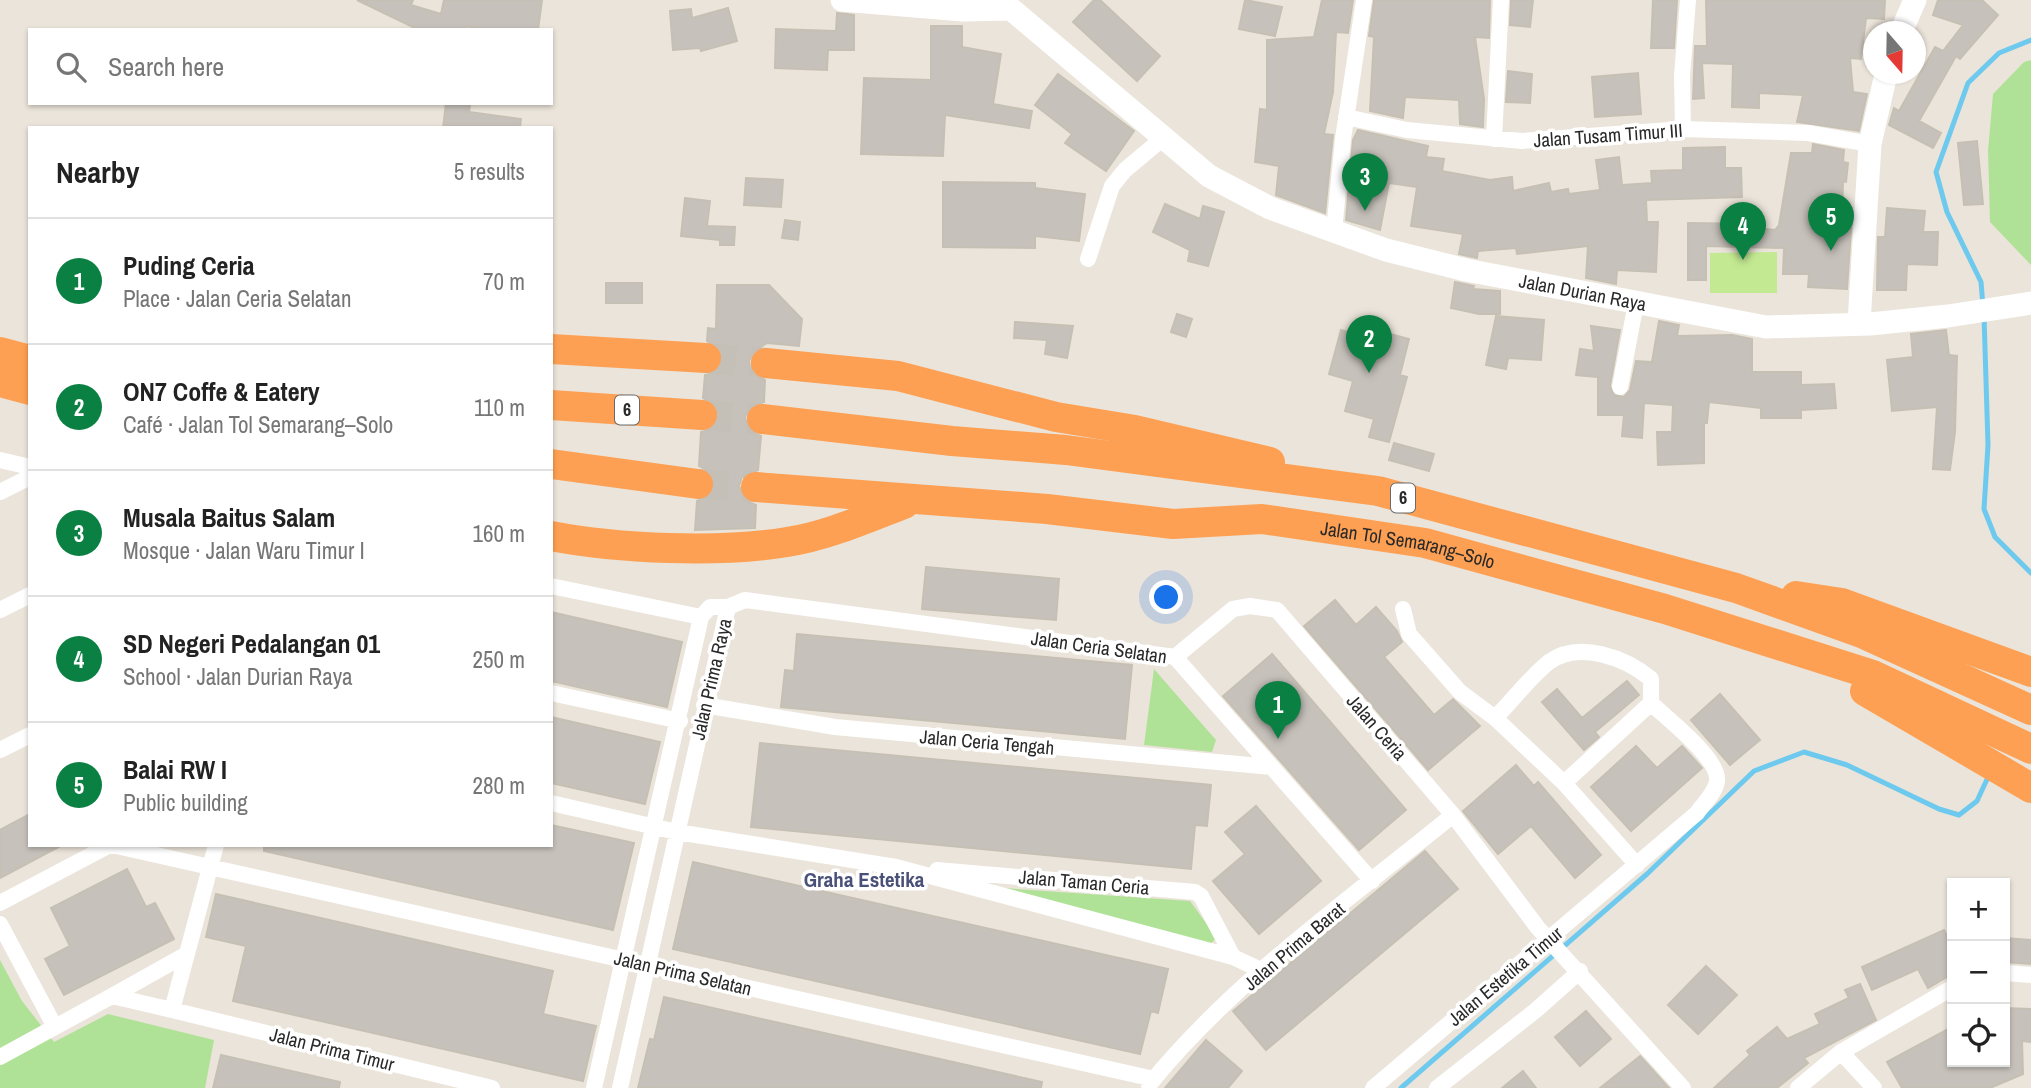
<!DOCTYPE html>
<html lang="en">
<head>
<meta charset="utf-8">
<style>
	:root { --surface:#fff; --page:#f6f6f6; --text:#222; --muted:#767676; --line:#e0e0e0; --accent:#0b8043 }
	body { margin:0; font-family:"Archivo Narrow",sans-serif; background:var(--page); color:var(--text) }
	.controls { position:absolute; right:21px; bottom:21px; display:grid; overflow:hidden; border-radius:0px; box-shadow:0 2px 5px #0004 }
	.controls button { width:63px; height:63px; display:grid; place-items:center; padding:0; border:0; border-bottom:2px solid var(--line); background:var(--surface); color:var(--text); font:35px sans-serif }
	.compass { position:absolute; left:1863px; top:21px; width:63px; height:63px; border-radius:50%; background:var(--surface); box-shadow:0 2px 5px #0004; rotate:160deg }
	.you { position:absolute; left:1167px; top:598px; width:24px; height:24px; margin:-18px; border:5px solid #fff; border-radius:50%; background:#1a73e8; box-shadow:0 0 0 10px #1a73e833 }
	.badge { display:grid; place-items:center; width:46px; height:46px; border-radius:50%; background:var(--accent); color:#fff; font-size:23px; font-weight:700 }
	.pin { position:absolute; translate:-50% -58px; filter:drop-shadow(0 2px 4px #0008) }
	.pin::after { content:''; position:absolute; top:37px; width:24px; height:21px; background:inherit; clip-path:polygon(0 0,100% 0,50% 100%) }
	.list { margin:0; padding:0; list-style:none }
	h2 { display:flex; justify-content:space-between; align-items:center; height:91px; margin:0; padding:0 28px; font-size:30px }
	h2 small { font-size:23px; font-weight:400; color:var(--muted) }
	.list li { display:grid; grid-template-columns:46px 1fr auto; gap:21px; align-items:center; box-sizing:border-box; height:126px; padding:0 28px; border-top:2px solid var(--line) }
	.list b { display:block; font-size:26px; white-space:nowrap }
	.list p { margin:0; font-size:23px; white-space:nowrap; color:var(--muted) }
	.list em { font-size:23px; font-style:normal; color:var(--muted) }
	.icon { flex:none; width:38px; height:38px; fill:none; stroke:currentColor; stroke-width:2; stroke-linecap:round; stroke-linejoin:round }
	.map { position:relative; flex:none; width:2031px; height:1088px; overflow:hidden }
	.search { position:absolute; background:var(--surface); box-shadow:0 2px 5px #0004; left:28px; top:28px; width:525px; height:77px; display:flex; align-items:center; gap:18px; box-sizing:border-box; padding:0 24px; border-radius:0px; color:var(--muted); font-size:26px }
	.panel { position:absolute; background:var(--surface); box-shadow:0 2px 5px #0004; left:28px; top:126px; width:525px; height:721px; border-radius:0px }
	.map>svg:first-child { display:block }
</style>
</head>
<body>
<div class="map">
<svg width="2031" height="1088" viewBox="0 0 2031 1088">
	<rect width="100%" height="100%" fill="#ebe4da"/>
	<path fill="#afe297" d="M2031 60V265L1990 222 1988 151 1993 94 2024 62Z
		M1154 669 1216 740 1212 752 1144 745Z
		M974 886 1190 901 1217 938 1210 944Z
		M0 960 22 1001 54 1042 108 1014 214 1040 205 1088H0Z"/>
	<path fill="#c3ea92" d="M1777 252V293H1710V253Z"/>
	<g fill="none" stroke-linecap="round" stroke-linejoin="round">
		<path stroke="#6dc9ee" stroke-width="5" d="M1983 306 1981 282 1947 212 1936 172 1968 83 1999 53 2031 40
			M1984 316 1988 445 1984 509 1995 537 2031 573
			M1401 1088 1647 874 1754 771 1804 752 1847 765 1939 809 1959 815 1977 801 1989 775"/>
	</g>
	<path fill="#c6c1ba" stroke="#c6c0b4" stroke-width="2" d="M357 0H413L411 5 441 14 444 0H542L538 30H479L467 26 466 30H419Z
		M1094 0H1100L1160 56 1137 81 1073 22Z
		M1245 0 1282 7 1275 36 1239 29Z
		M1322 0H1353L1348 33 1336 32 1333 92 1324 134 1333 135 1325 213 1276 195 1279 166 1255 162 1260 109 1267 110V40L1314 37Z
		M1374 0H1490L1489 38 1475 37 1484 99 1483 127 1460 124 1459 100 1405 97 1403 118 1370 111 1374 37 1369 36Z
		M1511 0H1533L1530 27 1510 25Z
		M1653 0H1677L1674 48H1651Z
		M1706 0H1885L1884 19 1866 18 1861 59 1850 58 1853 92 1867 94 1859 131 1797 122 1803 95 1759 93V108L1732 107 1733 64 1702 63 1704 98 1693 99 1695 46H1707Z
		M1938 0H1982L1998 15 1960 59 1956 56 1919 121 1941 133 1933 148 1889 125 1894 108 1899 111 1935 47 1943 51 1963 25 1933 15Z
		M728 8 737 41 701 51 700 48 673 50 670 11 691 9 692 18Z
		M837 13 854 15V50H828L827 70 775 68 776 29 836 31Z
		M931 26H962V47L1001 54 993 104 1032 111 1029 128 945 115 943 156 861 154 864 78 931 80Z
		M1508 71 1532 74 1530 103 1506 102Z
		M1638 73 1641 114 1595 117 1592 77Z
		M1058 74 1134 131 1106 171 1065 143 1072 134 1035 105Z
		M446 103 470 105 469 112 521 119 520 128H443Z
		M1358 130 1428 146 1426 157 1444 159 1442 171 1490 180 1512 177 1513 191 1549 183 1551 192 1568 189 1569 194 1600 190 1596 160 1619 157 1622 185 1652 183 1651 171 1683 170V148L1725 147V168H1741L1742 197 1646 200 1647 222H1658L1656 272 1617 270 1616 284 1586 278 1588 246 1517 254 1516 248 1478 251 1477 258 1459 254 1463 234 1411 226 1417 187 1389 183 1380 230 1346 220 1353 140Z
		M1977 141 1983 204 1964 205 1958 143Z
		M1813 144 1844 150 1843 162 1848 163 1846 182 1843 181 1842 214H1852L1847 289 1808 287 1809 274H1783L1784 248 1706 246V280H1688V223L1765 224V229L1775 230 1779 225 1791 153H1812Z
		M746 178 783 180 781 207 744 205Z
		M943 182 1035 183V188L1085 194 1079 241 1035 236V248L943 247Z
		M685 198 710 201 707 226 735 227 734 245H720V240L681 236Z
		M1165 204 1200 219 1203 206 1224 212 1208 266 1188 261 1190 250 1153 232Z
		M1887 208 1925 211 1923 232H1938L1937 265 1907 264 1906 290H1877L1878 237H1885Z
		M785 220 800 222 798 240 782 238Z
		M1455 282 1474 286 1473 289 1500 291V314H1479L1451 308Z
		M606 283H642V303H606Z
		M717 285H769L802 319 799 346 767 343 752 352 749 361 750 371 765 380 764 402 748 408 745 418 751 433 761 436 758 470 742 477 739 486 746 501 756 505 755 528 695 530 697 501 711 495 715 486 709 471 699 466 701 432 710 430 719 417 717 407 703 398 705 375 714 373 723 360 721 350 707 341 708 328 716 329Z
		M1177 314 1192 319 1186 337 1171 332Z
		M1496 316 1544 320 1541 360 1508 358 1506 369 1486 365Z
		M1659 321 1679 325 1677 336 1732 335 1752 339V372H1801V385L1834 384 1836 408 1801 410V418H1761V408L1709 402 1707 423H1704V463L1658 465 1657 432H1672L1673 405 1644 403 1642 438 1622 436 1624 415H1598V377L1576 375 1580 349 1594 351 1591 326 1620 330 1610 386 1614 395 1624 397 1630 390 1636 361 1652 362Z
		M1015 322 1073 326 1067 358 1045 354 1047 340 1014 338Z
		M1367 328 1409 339 1400 375 1407 377 1389 442 1369 437 1374 419 1345 411 1353 381 1329 374 1341 330 1365 337Z
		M1946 330 1949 355 1957 356 1955 432 1950 470 1933 469 1937 407 1892 411 1887 360 1913 357 1911 334Z
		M1394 443 1434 454 1429 471 1389 460Z
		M926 567 1059 579 1056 620 922 609Z
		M1335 600 1356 625 1376 607 1397 631 1402 642 1384 657 1434 715 1453 699 1480 726 1428 770 1304 626Z
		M551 612 682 642 667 707 551 681Z
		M797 634 1132 665 1125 739 781 707 785 670 794 671Z
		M1272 654 1406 810 1359 850 1223 696Z
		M1627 681 1639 695 1595 732 1599 737 1584 750 1542 702 1557 689 1582 718Z
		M1720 694 1760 740 1730 765 1691 720Z
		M551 717 660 742 645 804 551 783Z
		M760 743 1211 785 1207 826 1195 825 1191 869 751 827Z
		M1636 746 1657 768 1682 746 1702 768 1631 831 1591 787Z
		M1516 765 1534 786 1538 782 1601 855 1575 878 1531 826 1498 854 1463 811Z
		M1256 806 1321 881 1259 934 1213 881 1245 854 1225 832Z
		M30 814V845H62L0 878V830Z
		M551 825 634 843 613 930 264 851V845H551Z
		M1425 851 1458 889 1266 1050 1233 1011Z
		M693 862 1168 969 1158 1013 1151 1011 1140 1054 673 949Z
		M127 869 146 907 155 903 174 939 64 995 45 959 70 946 51 908Z
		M216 894 553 971 543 1014 596 1026 583 1081 233 1001 246 946 206 937Z
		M1944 930 1952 947V974L1928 988 1918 969 1872 990 1862 967Z
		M2005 938 2031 940V964L2005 962Z
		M1706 966 1737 995 1698 1034 1668 1005Z
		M1860 984 1876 1020 1804 1058 1808 1063 1777 1088H1714L1750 1055 1747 1051 1777 1027 1787 1039 1820 1024 1815 1014 1849 998 1845 990Z
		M664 997 1042 1082 1041 1088H638L650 1039 654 1040Z
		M2005 1008 2031 1009V1042L2022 1041 2023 1074 1990 1088H1902L1887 1062 1952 1027V1062H2005Z
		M1586 1011 1611 1039 1580 1066 1555 1037Z
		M1206 1040 1242 1071 1228 1088H1165Z
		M221 1055 340 1082 339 1088H213Z
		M1640 1056 1669 1088H1600Z
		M1523 1071 1536 1088H1502Z"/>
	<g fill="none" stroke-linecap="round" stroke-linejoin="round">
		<path stroke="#c4bfb7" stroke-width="30" stroke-dasharray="30 15" stroke-linecap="butt" d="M706 358 766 363
			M702 415 762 419
			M698 484 756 487"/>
		<path stroke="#fff" stroke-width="16" d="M1346 117 1407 130 1522 141 1683 129 1808 133 1870 144
			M1683 129 1682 76 1688 0
			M1494 139 1501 0
			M1334 231 1343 139 1364 0
			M1088 259 1112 186 1125 170 1162 139
			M1620 387 1636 303
			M0 460 30 467
			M0 492 30 477
			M551 586 701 617
			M728 607 745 600 1175 657 1372 881
			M1403 609 1409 634 1460 692 1495 718 1564 783 1651 703V679C1626 658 1579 640 1549 662 1530 677 1513 700 1495 718
			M0 610 30 595
			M1175 657 1233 609 1250 606 1277 610 1453 815 1538 928 1683 1088
			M551 693 680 721
			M704 705 835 727 1272 767
			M0 750 30 735
			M1564 783 1637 865
			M551 803 677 832 896 867 1233 957 1263 971
			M112 845 1154 1079
			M216 845 172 1010 492 1088
			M937 870 1195 892 1201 896 1233 957
			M0 903 110 845
			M0 924 55 1027
			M2005 973 2031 975
			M112 996 187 954
			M1841 1052 1874 1088
			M0 1057 112 996 172 1010
			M1149 1085C1233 981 1350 899 1453 815
			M594 1088 701 617 710 607H728
			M620 1088 728 607
			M1373 1088 1697 813C1703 804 1716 792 1717 781 1720 759 1667 719 1651 703
			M1437 1088 1535 1011 1580 971
			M1798 1088 1841 1052 1952 988"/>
		<g stroke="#fff" stroke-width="23">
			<path id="s1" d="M842 0 963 10 1011 9 1209 176 1270 208 1386 250 1466 270 1766 327 1870 324 1948 316 2031 303"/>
			<path d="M1901 32 1915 0"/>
			<path d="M1859 323 1870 144 1886 74"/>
		</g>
		<g stroke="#fda053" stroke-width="30">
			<path d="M551 349 706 358"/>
			<path d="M0 352 30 360"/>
			<path d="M766 363 898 376 1056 417 1135 430 1270 462"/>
			<path d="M0 382 30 390"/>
			<path d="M551 405 702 415"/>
			<path d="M762 419 952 441 1066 450 1378 491 1736 588 1864 634 2031 710"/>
			<path d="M551 464 698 484"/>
			<path id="s2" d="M756 487 1047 509 1173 524 1262 519 1425 543 1665 609 1873 675 2031 749"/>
			<path d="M551 536C618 549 720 553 787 542 827 536 867 518 904 504"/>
			<path d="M1796 596 1842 603 2031 672"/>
			<path d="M1865 691 2031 788"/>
		</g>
	</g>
	<g text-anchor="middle" stroke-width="7" stroke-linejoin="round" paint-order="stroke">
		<g fill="#fff" stroke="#696969" stroke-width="2">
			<rect x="615" y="395.5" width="24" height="29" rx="5"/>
			<rect x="1391" y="483.5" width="24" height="29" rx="5"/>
		</g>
		<g font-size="18" font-weight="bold" fill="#292929">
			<text x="627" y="416">6</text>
			<text x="1403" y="504">6</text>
		</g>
		<g font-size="19" fill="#292929" stroke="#fff">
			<text transform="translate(1608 135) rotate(-4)" y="7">Jalan Tusam Timur III</text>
			<text dy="7" stroke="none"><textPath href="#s1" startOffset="822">Jalan Durian Raya</textPath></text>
			<text dy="7" stroke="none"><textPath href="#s2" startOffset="656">Jalan Tol Semarang–Solo</textPath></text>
			<text transform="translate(1099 647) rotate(8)" y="7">Jalan Ceria Selatan</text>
			<text transform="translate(711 679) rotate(-77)" y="7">Jalan Prima Raya</text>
			<text transform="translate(1377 727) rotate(49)" y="7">Jalan Ceria</text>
			<text transform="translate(987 742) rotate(5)" y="7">Jalan Ceria Tengah</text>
			<text transform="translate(1084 882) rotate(5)" y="7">Jalan Taman Ceria</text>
			<text transform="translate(1294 946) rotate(-40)" y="7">Jalan Prima Barat</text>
			<text transform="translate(683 973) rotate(13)" y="7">Jalan Prima Selatan</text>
			<text transform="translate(1505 976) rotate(-40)" y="7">Jalan Estetika Timur</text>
			<text transform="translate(332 1049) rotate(14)" y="7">Jalan Prima Timur</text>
		</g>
		<g font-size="21" font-weight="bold" fill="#4a5179" stroke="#fff">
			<text x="864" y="887">Graha Estetika</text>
		</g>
	</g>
</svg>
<div class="controls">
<button>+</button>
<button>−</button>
<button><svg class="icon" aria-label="locate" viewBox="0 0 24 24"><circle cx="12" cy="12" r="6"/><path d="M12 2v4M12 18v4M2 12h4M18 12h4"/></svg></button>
</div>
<svg class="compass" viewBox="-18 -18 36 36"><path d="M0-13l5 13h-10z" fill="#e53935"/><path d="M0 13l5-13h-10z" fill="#767676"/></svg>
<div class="you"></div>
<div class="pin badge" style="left:1278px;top:739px">1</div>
<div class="pin badge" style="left:1369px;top:373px">2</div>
<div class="pin badge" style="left:1365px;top:211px">3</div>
<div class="pin badge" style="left:1743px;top:260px">4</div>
<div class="pin badge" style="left:1831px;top:251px">5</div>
<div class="search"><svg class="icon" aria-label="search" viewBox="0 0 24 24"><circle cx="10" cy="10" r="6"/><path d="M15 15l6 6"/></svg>Search here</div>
<section class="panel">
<h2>Nearby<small>5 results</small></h2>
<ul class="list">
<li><span class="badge">1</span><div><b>Puding Ceria</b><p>Place · Jalan Ceria Selatan</p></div><em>70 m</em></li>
<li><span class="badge">2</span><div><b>ON7 Coffe &amp; Eatery</b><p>Café · Jalan Tol Semarang–Solo</p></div><em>110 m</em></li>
<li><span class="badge">3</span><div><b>Musala Baitus Salam</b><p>Mosque · Jalan Waru Timur I</p></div><em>160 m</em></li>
<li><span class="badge">4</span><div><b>SD Negeri Pedalangan 01</b><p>School · Jalan Durian Raya</p></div><em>250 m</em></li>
<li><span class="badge">5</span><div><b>Balai RW I</b><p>Public building</p></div><em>280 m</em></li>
</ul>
</section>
</div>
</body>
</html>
